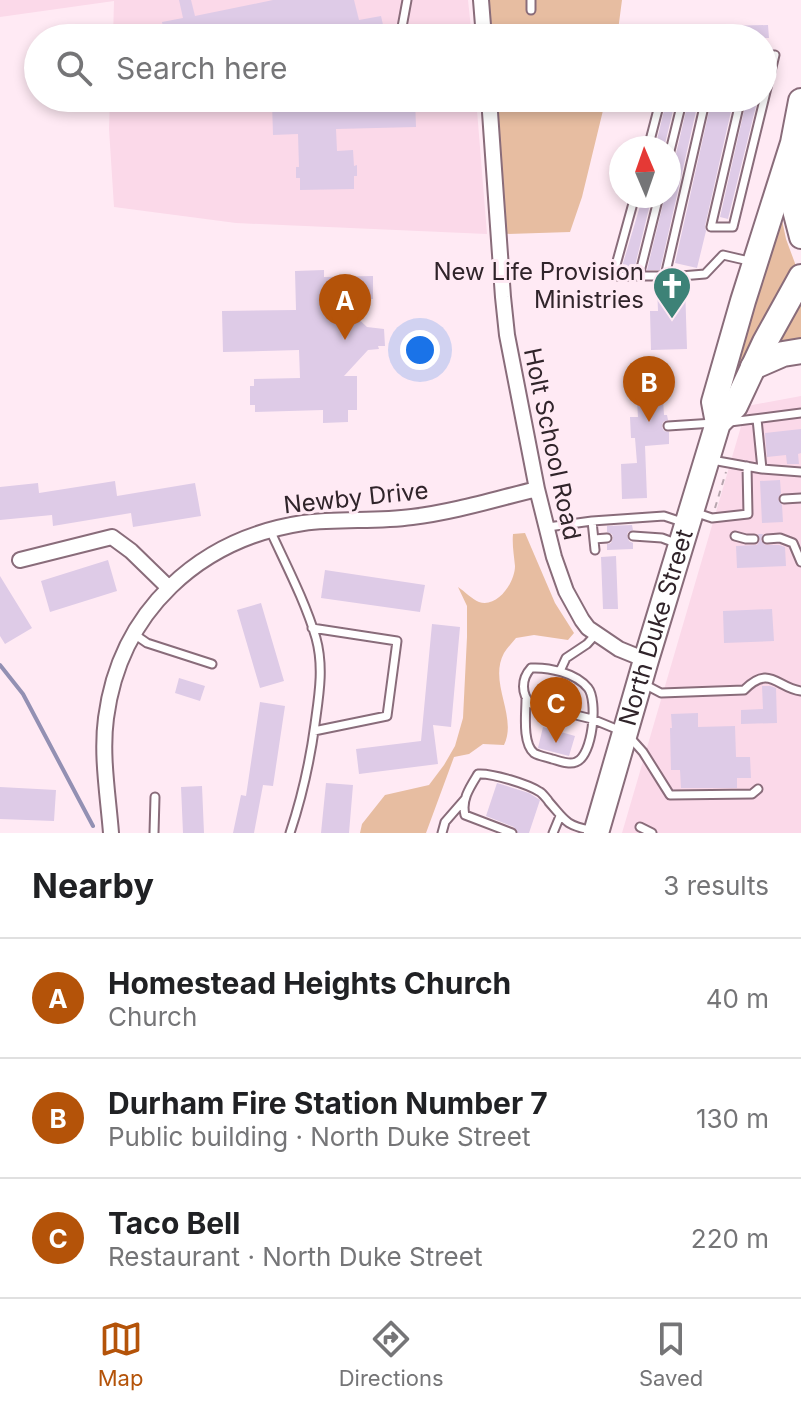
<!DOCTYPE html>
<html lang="en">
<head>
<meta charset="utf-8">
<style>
	:root { --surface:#fff; --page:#f2f2f2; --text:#202124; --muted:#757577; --line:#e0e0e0; --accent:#b45309 }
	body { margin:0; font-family:Inter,sans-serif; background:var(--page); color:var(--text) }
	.compass { position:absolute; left:609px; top:136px; width:72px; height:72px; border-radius:50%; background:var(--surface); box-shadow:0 4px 12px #0003; rotate:358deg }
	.you { position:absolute; left:420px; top:350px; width:28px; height:28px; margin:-20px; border:6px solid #fff; border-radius:50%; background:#1a73e8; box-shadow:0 0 0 12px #1a73e833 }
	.badge { display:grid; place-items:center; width:52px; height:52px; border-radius:50%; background:var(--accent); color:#fff; font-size:26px; font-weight:700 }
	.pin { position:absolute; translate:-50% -66px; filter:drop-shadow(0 2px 4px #0008) }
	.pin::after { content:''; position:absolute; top:42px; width:28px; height:24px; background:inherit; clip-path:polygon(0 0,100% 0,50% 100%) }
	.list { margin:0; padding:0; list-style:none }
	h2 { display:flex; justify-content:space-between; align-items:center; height:104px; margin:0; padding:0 32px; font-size:34px }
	h2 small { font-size:26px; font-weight:400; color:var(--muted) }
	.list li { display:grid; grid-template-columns:52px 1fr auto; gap:24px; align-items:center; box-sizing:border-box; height:120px; padding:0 32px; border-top:2px solid var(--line) }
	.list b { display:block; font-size:30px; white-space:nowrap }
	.list p { margin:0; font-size:26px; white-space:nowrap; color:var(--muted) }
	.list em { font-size:26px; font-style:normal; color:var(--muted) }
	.icon { flex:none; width:44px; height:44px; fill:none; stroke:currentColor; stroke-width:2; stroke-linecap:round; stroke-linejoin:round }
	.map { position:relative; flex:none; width:801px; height:833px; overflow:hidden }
	.search { position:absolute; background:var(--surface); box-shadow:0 4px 12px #0003; left:24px; right:24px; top:24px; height:88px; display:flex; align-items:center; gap:20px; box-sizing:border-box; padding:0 28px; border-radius:44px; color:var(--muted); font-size:30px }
	.sheet { height:464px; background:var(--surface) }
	nav { display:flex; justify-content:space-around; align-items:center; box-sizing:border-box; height:112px; border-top:2px solid var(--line); background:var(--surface); font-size:22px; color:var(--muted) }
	nav a { display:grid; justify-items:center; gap:4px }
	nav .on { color:var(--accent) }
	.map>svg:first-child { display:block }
</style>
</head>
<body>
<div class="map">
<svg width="801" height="833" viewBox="0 0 801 833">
	<rect width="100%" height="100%" fill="#ffeaf4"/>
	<path fill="#fbd9e9" d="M0 0H468L472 38H113L114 1 0 17Z
		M110 98H476L487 234 236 223 114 207 109 129Z
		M801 396V833H622L747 406Z"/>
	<path fill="#e7bda1" d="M484 0H622L617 38H487Z
		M492 98H606L582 197 570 232 504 234Z
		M781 215 786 239 796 266 734 386 728 383Z
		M801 297V344L776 346Z
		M525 533 555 603 574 633 568 640 534 635 516 638C512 643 507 648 504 653 488 683 518 716 504 745L483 744 469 754 454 757 426 833H360L362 824 385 795 429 785 444 765 455 746 463 718 467 637V606L458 587C464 591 472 599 479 602 498 608 515 582 515 566 514 555 512 545 513 534Z"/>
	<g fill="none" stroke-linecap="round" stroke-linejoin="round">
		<path stroke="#9390b3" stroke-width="4" d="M0 665 23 694 93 826"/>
	</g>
	<path fill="#decbe7" d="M179 0H191L195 16 273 0H354L359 20 381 16 386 38H327L325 28 275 38H165L162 22 183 18Z
		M768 25 769 38H723V26Z
		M332 98H415L416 127 336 129 337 151 353 150 354 166 357 165V176H354V189L300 190V178H296V167H299L298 134 273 135 272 102 332 100Z
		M667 98H676L664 148H655Z
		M689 98H699L660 270H647L665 196H669V184Z
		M712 98H734L705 226 706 231 697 268 675 263Z
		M747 98H758L728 219 720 217Z
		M643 196H652L634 270H621Z
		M324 270V277L373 276V299L338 300 367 327 384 329 385 346H378L379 349 368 350 344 376H357V410H348V422L323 423V410L255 412V405H250V386H254V379L300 378 299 350 223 352 222 311 296 310 295 271Z
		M685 285 687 349 651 350 650 311H658L657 286Z
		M663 399 664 415H667L668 420 663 422 662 427 664 431 669 432V444L645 446 647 498 622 499 621 464 637 463 635 438H631L630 417H638L637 401Z
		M801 429V453L798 454 799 464H787L786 455 767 457 765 433Z
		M780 480 781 493 778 499 782 505 783 522 762 523 760 481Z
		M115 481 117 496 195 483 201 516 133 527 131 513 53 526 52 515 0 520V487L38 483 39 493Z
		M632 525 633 530 628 532 627 536 629 541 633 543V549L607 550V544L611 543 613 538 612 534 607 532V526Z
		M758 534H763L761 540 765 545H779L785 547 786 566 737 568 736 546 757 545 760 540Z
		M616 556 618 609H603L601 557Z
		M108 560 117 591 50 612 41 581Z
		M325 570 425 585 420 612 321 598Z
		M0 576 32 628 5 644 0 636Z
		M261 603 284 681 260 688 237 610Z
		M772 609 774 641 724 643 723 611Z
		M432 624 460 627 451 727 433 725 438 764 359 774 356 749 421 741Z
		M179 678 205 686 200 701 175 693Z
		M762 686H770L776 688 777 723 741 724V710L763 709Z
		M260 702 285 706 273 786 263 785 254 833H233L241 795 246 796Z
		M698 713V727L735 726 736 757H750L751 778H737V788H681L680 770H671L670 728H672L671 714Z
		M543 727 575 736 569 756 538 748Z
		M326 783 353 785 349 833H321Z
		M497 783 529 793 540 800 529 833H518L514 827 486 816Z
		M202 786 204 833H183L181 787Z
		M0 787 56 790 54 821 0 819Z"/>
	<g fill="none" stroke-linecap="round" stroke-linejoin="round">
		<defs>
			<path id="service" d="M531 10V0
				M400 38 407 0
				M440 98 489 107
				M741 98 711 227H733L775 55H763
				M648 148 661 98
				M669 155 683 98
				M635 196 614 272 617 276H681L705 274 723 255 749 261
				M639 276 659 196
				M665 276 706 98
				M757 419 762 469
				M730 422 801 413
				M668 426 714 423
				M712 460 762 469 801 472
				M784 499 801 498
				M697 513 712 518 748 514 747 466
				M592 521 595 550
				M548 527 592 521 664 516 685 523
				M270 530C286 565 305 601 316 638 324 667 319 695 315 724 310 761 302 797 290 833
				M633 536 662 538 678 544
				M735 536 746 539H754
				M594 539 607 538
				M767 539 780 538 793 543 801 562
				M312 628 397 641 387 716 314 731
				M134 634 147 643 212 664
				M560 671 566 658 587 644 596 634
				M642 683 661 693 744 690C770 664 777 688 801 691
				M526 699C526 713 522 743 534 753 539 756 546 757 552 759 560 761 569 765 576 762 593 756 598 700 588 688 576 673 549 667 531 668 521 679 521 694 531 704L592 719 626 733 643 752 670 795 752 794 758 789
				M640 827 652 833
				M154 833 155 797
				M442 833 445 822 465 799
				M512 833 465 815C461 800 470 787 478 774 492 773 528 784 540 792 542 793 548 800 549 802 565 820 565 825 590 830
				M553 833 560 816"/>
			<path id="minor" d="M481 0 484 38
				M489 98 503 297 507 335 537 489 554 557 566 591 582 620 588 628 619 649 646 660
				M20 560 112 537 131 551 169 588
				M111 833C108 795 101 755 106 718 120 611 199 539 303 523 339 518 376 522 412 517 454 512 496 499 537 489"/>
			<path id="primary" d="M793 152 794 210 801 237"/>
			<g id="trunk">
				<path d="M753 367 783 354 801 351"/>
				<path d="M718 423 714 402 743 301 793 143 801 101"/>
				<path id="s1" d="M596 833 646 660 718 423 735 406 765 342 801 277"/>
			</g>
		</defs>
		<use href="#service" stroke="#896c7a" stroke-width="11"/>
		<use href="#minor" stroke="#896c7a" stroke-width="18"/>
		<use href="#primary" stroke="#896c7a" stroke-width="26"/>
		<use href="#trunk" stroke="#896c7a" stroke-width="28"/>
		<path stroke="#b7a5ae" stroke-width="2" stroke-dasharray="6 6" stroke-linecap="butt" d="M715 508 726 472"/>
		<use href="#service" stroke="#fff" stroke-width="7"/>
		<use href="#minor" stroke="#fff" stroke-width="14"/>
		<use href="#primary" stroke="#fff" stroke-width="22"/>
		<use href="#trunk" stroke="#fff" stroke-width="24"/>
	</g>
	<defs>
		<symbol id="church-pin" viewBox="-11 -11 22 30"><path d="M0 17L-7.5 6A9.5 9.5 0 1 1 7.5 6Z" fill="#3d8277" stroke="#ffeaf4"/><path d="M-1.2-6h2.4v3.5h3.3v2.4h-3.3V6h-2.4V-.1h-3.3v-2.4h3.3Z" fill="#fff"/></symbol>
	</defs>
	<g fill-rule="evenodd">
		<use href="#church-pin" x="650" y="264" width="44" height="60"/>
	</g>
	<g text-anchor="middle" stroke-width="6" stroke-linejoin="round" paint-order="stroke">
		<g font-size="24" fill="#30242a" stroke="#ffeaf4" text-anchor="end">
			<text x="644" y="280">New Life Provision<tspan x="644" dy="28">Ministries</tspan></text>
		</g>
		<g font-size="24" fill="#30242a" stroke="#ffeaf4">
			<text transform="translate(552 444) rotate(78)" y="8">Holt School Road</text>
			<text transform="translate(356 498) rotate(-6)" y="8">Newby Drive</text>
			<text dy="8" stroke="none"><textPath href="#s1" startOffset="214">North Duke Street</textPath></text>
		</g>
	</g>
</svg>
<svg class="compass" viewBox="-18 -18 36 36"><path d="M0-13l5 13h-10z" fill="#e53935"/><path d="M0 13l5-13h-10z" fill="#757577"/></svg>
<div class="you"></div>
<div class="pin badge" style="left:345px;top:340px">A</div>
<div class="pin badge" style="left:649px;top:422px">B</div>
<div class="pin badge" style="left:556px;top:743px">C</div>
<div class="search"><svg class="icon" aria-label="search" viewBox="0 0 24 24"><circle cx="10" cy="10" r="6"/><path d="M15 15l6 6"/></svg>Search here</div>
</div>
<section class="sheet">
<h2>Nearby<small>3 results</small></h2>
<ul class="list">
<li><span class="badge">A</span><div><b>Homestead Heights Church</b><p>Church</p></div><em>40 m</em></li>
<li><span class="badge">B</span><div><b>Durham Fire Station Number 7</b><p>Public building · North Duke Street</p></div><em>130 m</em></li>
<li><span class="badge">C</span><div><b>Taco Bell</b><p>Restaurant · North Duke Street</p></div><em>220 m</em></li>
</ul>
</section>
<nav>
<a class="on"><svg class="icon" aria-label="map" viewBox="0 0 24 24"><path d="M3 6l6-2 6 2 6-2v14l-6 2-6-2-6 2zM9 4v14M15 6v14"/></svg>Map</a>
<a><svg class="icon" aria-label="directions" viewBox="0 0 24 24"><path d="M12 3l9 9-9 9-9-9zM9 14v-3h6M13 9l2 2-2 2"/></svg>Directions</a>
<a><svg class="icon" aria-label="saved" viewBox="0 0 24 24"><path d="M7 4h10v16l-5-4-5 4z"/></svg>Saved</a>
</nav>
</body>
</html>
